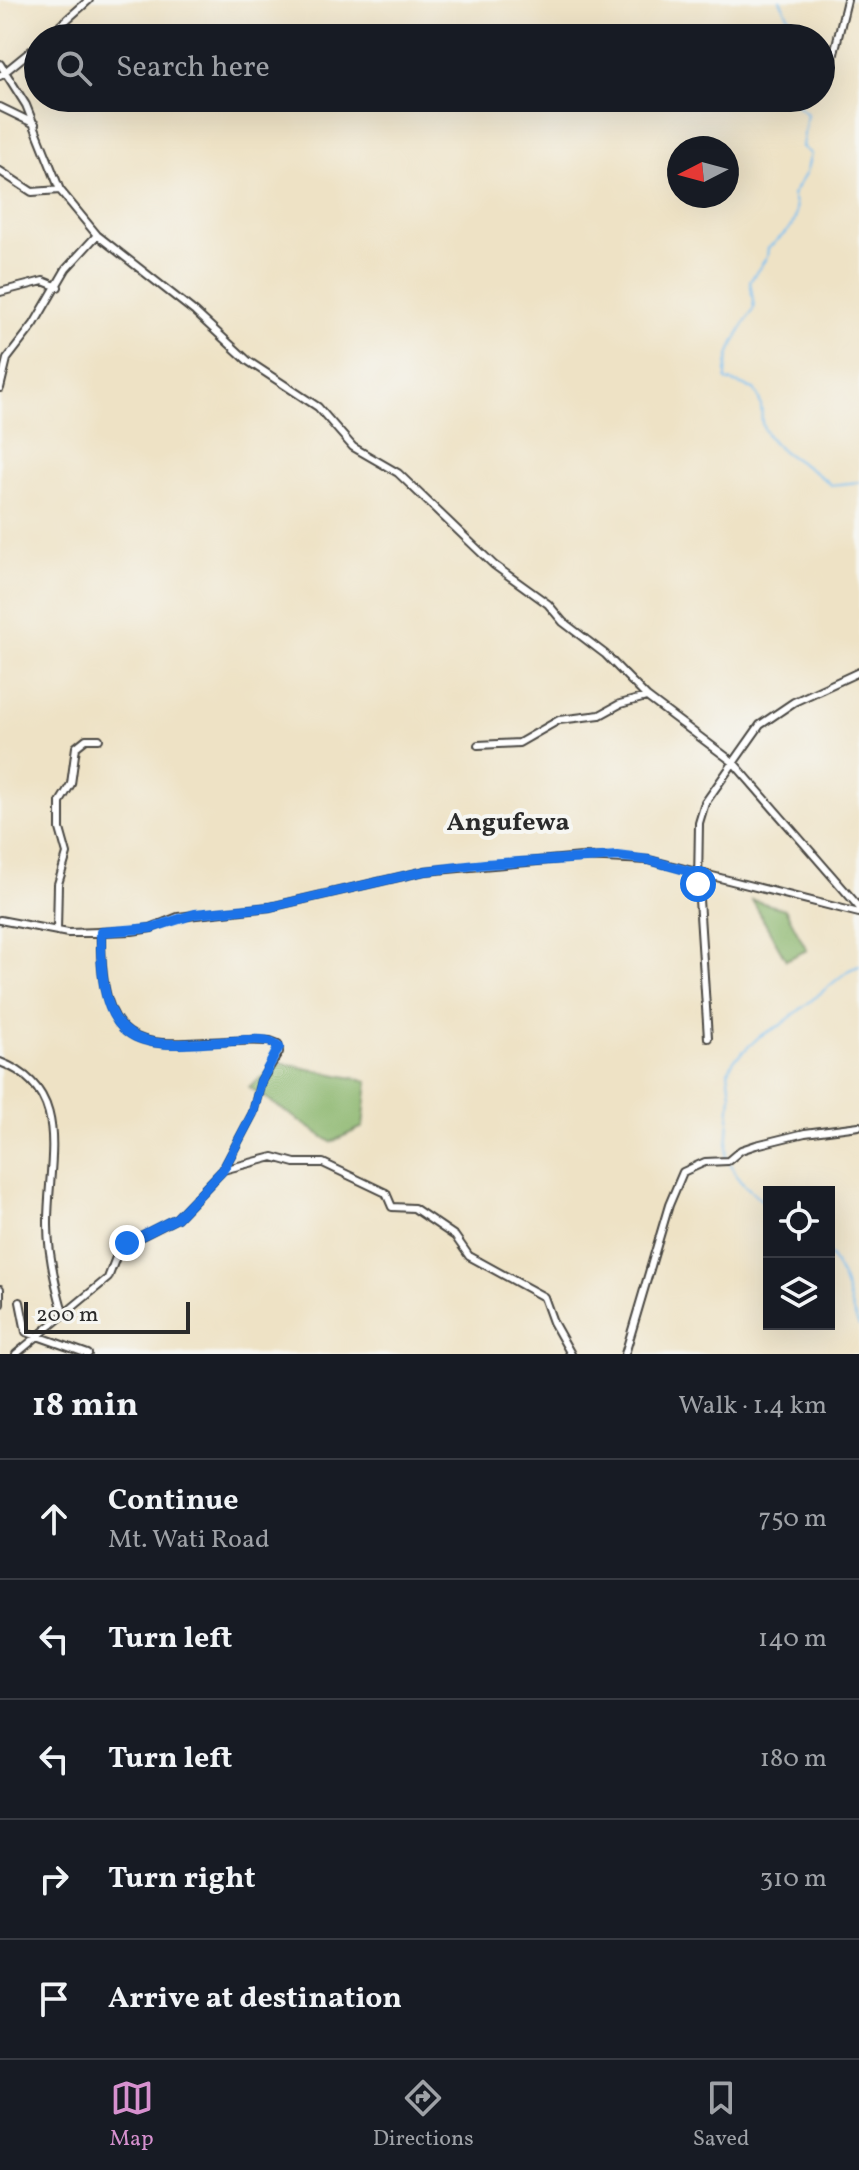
<!DOCTYPE html>
<html lang="en">
<head>
<meta charset="utf-8">
<style>
	:root { --surface:#171b24; --page:#20242c; --text:#f1f3f6; --muted:#9ea1a6; --line:#363941; --accent:#d690ce }
	body { margin:0; font-family:Vollkorn,serif; background:var(--page); color:var(--text) }
	.controls { position:absolute; right:24px; bottom:24px; display:grid; overflow:hidden; border-radius:0px; box-shadow:0 8px 32px #0002 }
	.controls button { width:72px; height:72px; display:grid; place-items:center; padding:0; border:0; border-bottom:2px solid var(--line); background:var(--surface); color:var(--text); font:40px sans-serif }
	.compass { position:absolute; left:667px; top:136px; width:72px; height:72px; border-radius:50%; background:var(--surface); box-shadow:0 8px 32px #0002; rotate:264deg }
	.scale { position:absolute; left:24px; bottom:20px; width:166px; box-sizing:border-box; padding-left:8px; border:4px solid #2b2b2b; border-top:0; font-size:22px; line-height:28px; white-space:nowrap; color:#2b2b2b; -webkit-text-stroke:6px #f6f6f2; paint-order:stroke }
	.stop { position:absolute; width:24px; height:24px; margin:-18px; border:6px solid #1a73e8; border-radius:50%; background:#fff }
	.stop.end { background:#1a73e8; border-color:#fff; box-shadow:0 2px 8px #0008 }
	.list { margin:0; padding:0; list-style:none }
	h2 { display:flex; justify-content:space-between; align-items:center; height:104px; margin:0; padding:0 32px; font-size:34px }
	h2 small { font-size:26px; font-weight:400; color:var(--muted) }
	.list li { display:grid; grid-template-columns:52px 1fr auto; gap:24px; align-items:center; box-sizing:border-box; height:120px; padding:0 32px; border-top:2px solid var(--line) }
	.list b { display:block; font-size:30px; white-space:nowrap }
	.list p { margin:0; font-size:26px; white-space:nowrap; color:var(--muted) }
	.list em { font-size:26px; font-style:normal; color:var(--muted) }
	.icon { flex:none; width:44px; height:44px; fill:none; stroke:currentColor; stroke-width:2; stroke-linecap:round; stroke-linejoin:round }
	.map { position:relative; flex:none; width:859px; height:1354px; overflow:hidden }
	.search { position:absolute; background:var(--surface); box-shadow:0 8px 32px #0002; left:24px; right:24px; top:24px; height:88px; display:flex; align-items:center; gap:20px; box-sizing:border-box; padding:0 28px; border-radius:44px; color:var(--muted); font-size:30px }
	.sheet { height:704px; background:var(--surface) }
	nav { display:flex; justify-content:space-around; align-items:center; box-sizing:border-box; height:112px; border-top:2px solid var(--line); background:var(--surface); font-size:22px; color:var(--muted) }
	nav a { display:grid; justify-items:center; gap:4px }
	nav .on { color:var(--accent) }
	.map>svg:first-child { display:block }
</style>
</head>
<body>
<div class="map">
<svg width="859" height="1354" viewBox="0 0 859 1354">
	<rect width="100%" height="100%" fill="#f6f6f2"/>
	<filter id="ink" filterUnits="userSpaceOnUse"><feTurbulence type="fractalNoise" baseFrequency=".0125" numOctaves="2"/><feDisplacementMap in="SourceGraphic" scale="16" xChannelSelector="R" yChannelSelector="G"/><feConvolveMatrix kernelMatrix="1 2 1 2 8 2 1 2 1" color-interpolation-filters="sRGB"/></filter>
	<filter id="wash" filterUnits="userSpaceOnUse"><feTurbulence type="fractalNoise" baseFrequency=".006" numOctaves="4" result="noise"/><feDisplacementMap in="SourceGraphic" scale="32" xChannelSelector="R" yChannelSelector="G"/><feGaussianBlur stdDeviation="1.8" result="paint"/><feColorMatrix in="noise" values="0 0 0 0 0 0 0 0 0 0 0 0 0 0 0 0 0 1.4 0 .05"/><feComposite in="paint" operator="in"/></filter>
	<g filter="url(#wash)">
		<rect width="100%" height="100%" fill="#eee2c5"/>
		<path fill="#8bb66d" stroke="#5b704c" stroke-width="2" d="M752 900 785 909 807 950 786 960Z
			M280 1063 368 1081 363 1127 331 1142 249 1087Z"/>
		<g fill="none" stroke-linecap="round" stroke-linejoin="round">
			<path stroke="#7abff1" stroke-width="2" d="M780 0 800 38
				M789 98 807 114 802 147 811 154 806 173 792 195C804 222 788 231 768 248L767 257 750 281 754 308C740 331 725 352 726 380L754 389C767 409 758 418 764 429 777 455 810 465 831 485L859 482
				M726 1159 731 1094 728 1071 734 1060 760 1036 781 1025 849 970 859 966
				M730 1164 740 1181 769 1207
				M829 1255C848 1278 846 1300 859 1326"/>
		</g>
	</g>
	<g filter="url(#ink)">
		<g fill="none" stroke-linecap="round" stroke-linejoin="round">
			<defs>
				<path id="minor" d="M46 38 89 0
					M0 64 26 105 60 190 97 235 195 312 248 361 318 407 353 447 398 473 494 565 548 604 563 622 605 654 647 697 733 762 859 907
					M830 70 847 0
					M0 76 38 45
					M0 107 35 124
					M0 171 32 192 60 190
					M0 292 43 281 58 287
					M0 388 7 359 34 324 66 269 97 235
					M478 745 519 743 559 720 600 715 620 704 646 697
					M0 920 68 933 132 931 151 928 178 917 270 907 425 871 582 857 649 860 859 913
					M57 931 58 884 67 854 60 829V802L71 784 76 747 86 739H99
					M708 1038 698 884 699 823 705 803 760 725 794 702 859 672
					M0 1062C75 1090 47 1164 48 1225 48 1254 55 1284 63 1312
					M223 1170 273 1157 295 1163H323L386 1193 392 1207 414 1208 455 1236 469 1256 544 1297 553 1322 571 1354
					M0 1289V1304
					M20 1302 26 1332 88 1354
					M16 1354 108 1278 120 1247 177 1218 223 1170 253 1113 261 1081 279 1052 278 1044 270 1041C167 1035 99 1082 101 932
					M625 1354 669 1205 683 1172 705 1162 728 1161 741 1150 756 1145 805 1133 859 1126"/>
			</defs>
			<use href="#minor" stroke="#484642" stroke-width="10"/>
			<use href="#minor" stroke="#fff" stroke-width="6"/>
		</g>
	</g>
	<g fill="none" stroke-linecap="round" stroke-linejoin="round" filter="url(#ink)">
		<path stroke="#1a73e8" stroke-width="10" d="M127 1243 177 1218 223 1170 253 1113 261 1081 279 1047C271 1038 256 1040 245 1040 142 1048 99 1057 101 932L151 928 195 914 270 907 425 871 485 864 618 856 649 860 699 874 698 884"/>
	</g>
	<g text-anchor="middle" stroke-width="8" stroke-linejoin="round" paint-order="stroke">
		<g font-size="26" font-weight="bold" fill="#2b2b2b" stroke="#f6f6f2">
			<text x="508" y="830">Angufewa</text>
		</g>
	</g>
</svg>
<div class="controls">
<button><svg class="icon" aria-label="locate" viewBox="0 0 24 24"><circle cx="12" cy="12" r="6"/><path d="M12 2v4M12 18v4M2 12h4M18 12h4"/></svg></button>
<button><svg class="icon" aria-label="layers" viewBox="0 0 24 24"><path d="M12 4l9 5-9 5-9-5zM3 14l9 5 9-5"/></svg></button>
</div>
<svg class="compass" viewBox="-18 -18 36 36"><path d="M0-13l5 13h-10z" fill="#e53935"/><path d="M0 13l5-13h-10z" fill="#9ea1a6"/></svg>
<div class="scale">200 m</div>
<div class="stop" style="left:698px;top:884px"></div>
<div class="stop end" style="left:127px;top:1243px"></div>
<div class="search"><svg class="icon" aria-label="search" viewBox="0 0 24 24"><circle cx="10" cy="10" r="6"/><path d="M15 15l6 6"/></svg>Search here</div>
</div>
<section class="sheet">
<h2>18 min<small>Walk · 1.4 km</small></h2>
<ul class="list">
<li><svg class="icon" aria-label="ahead" viewBox="0 0 24 24"><path d="M12 20V5M6 11l6-6 6 6"/></svg><div><b>Continue</b><p>Mt. Wati Road</p></div><em>750 m</em></li>
<li><svg class="icon" aria-label="left" viewBox="0 0 24 24"><path d="M17 20v-9H6M10 6l-5 5 5 5"/></svg><div><b>Turn left</b></div><em>140 m</em></li>
<li><svg class="icon" aria-label="left" viewBox="0 0 24 24"><path d="M17 20v-9H6M10 6l-5 5 5 5"/></svg><div><b>Turn left</b></div><em>180 m</em></li>
<li><svg class="icon" aria-label="right" viewBox="0 0 24 24"><path d="M7 20v-9h11M14 6l5 5-5 5"/></svg><div><b>Turn right</b></div><em>310 m</em></li>
<li><svg class="icon" aria-label="arrive" viewBox="0 0 24 24"><path d="M6 21V4h12l-3 4 3 4H6"/></svg><div><b>Arrive at destination</b></div></li>
</ul>
</section>
<nav>
<a class="on"><svg class="icon" aria-label="map" viewBox="0 0 24 24"><path d="M3 6l6-2 6 2 6-2v14l-6 2-6-2-6 2zM9 4v14M15 6v14"/></svg>Map</a>
<a><svg class="icon" aria-label="directions" viewBox="0 0 24 24"><path d="M12 3l9 9-9 9-9-9zM9 14v-3h6M13 9l2 2-2 2"/></svg>Directions</a>
<a><svg class="icon" aria-label="saved" viewBox="0 0 24 24"><path d="M7 4h10v16l-5-4-5 4z"/></svg>Saved</a>
</nav>
</body>
</html>
